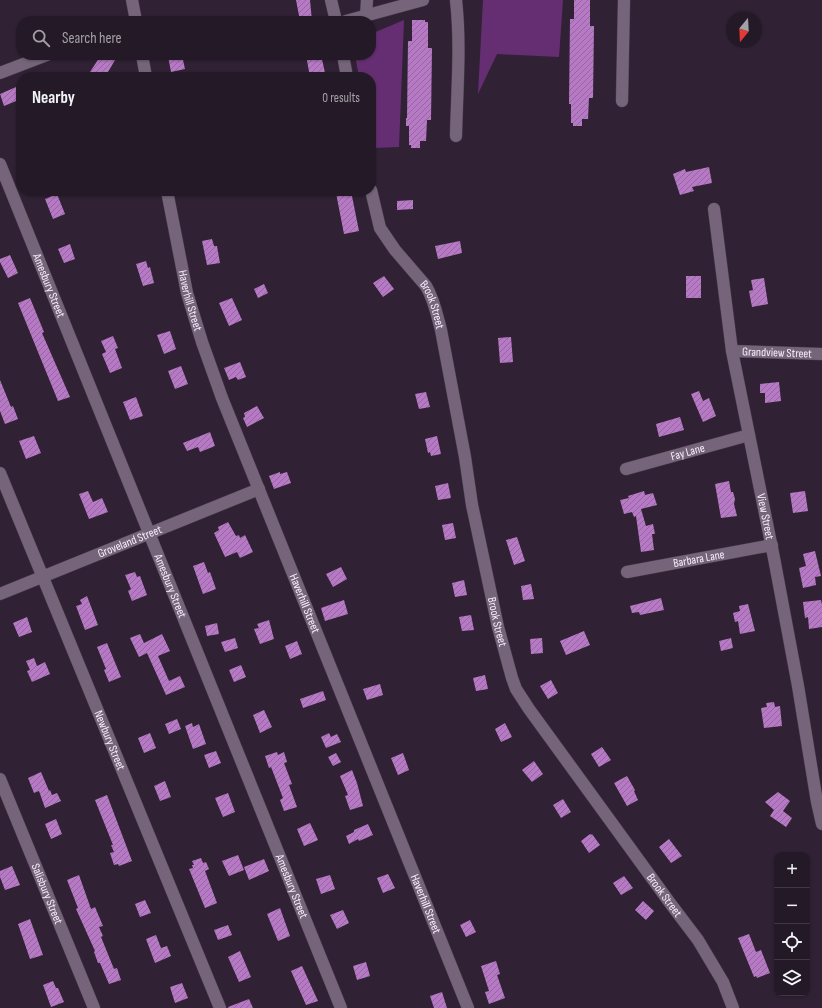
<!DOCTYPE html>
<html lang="en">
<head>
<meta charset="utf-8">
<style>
	:root { --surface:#241a27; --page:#2c232f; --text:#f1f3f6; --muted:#a3a1a7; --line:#413844 }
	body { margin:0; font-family:"Sofia Sans Condensed",sans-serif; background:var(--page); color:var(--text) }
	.controls { position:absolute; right:12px; bottom:12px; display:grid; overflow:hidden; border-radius:8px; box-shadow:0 1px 3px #0004 }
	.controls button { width:36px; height:36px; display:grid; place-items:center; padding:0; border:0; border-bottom:1px solid var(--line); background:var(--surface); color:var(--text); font:20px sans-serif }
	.compass { position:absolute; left:726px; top:12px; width:36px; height:36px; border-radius:50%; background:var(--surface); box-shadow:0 1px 3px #0004; rotate:198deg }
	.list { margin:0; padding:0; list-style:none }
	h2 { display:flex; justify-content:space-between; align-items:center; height:52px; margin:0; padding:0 16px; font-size:17px }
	h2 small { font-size:13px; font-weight:400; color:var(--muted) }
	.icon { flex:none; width:22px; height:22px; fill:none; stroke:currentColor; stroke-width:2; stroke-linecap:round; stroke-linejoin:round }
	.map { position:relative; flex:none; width:822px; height:1008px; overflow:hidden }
	.search { position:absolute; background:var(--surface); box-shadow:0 1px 3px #0004; left:16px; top:16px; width:360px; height:44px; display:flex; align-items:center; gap:10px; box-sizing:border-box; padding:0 14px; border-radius:16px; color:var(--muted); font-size:15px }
	.panel { position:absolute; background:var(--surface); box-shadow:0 1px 3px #0004; left:16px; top:72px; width:360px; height:124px; border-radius:16px }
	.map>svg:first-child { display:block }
</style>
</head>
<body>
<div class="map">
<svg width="822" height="1008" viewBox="0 0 822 1008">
	<defs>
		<pattern id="building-hatch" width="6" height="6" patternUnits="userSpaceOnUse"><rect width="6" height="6" fill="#b779c5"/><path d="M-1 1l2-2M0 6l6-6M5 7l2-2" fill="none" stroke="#91689a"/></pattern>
	</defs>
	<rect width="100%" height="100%" fill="#302234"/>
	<path fill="#662e72" d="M483 0H563L559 57 497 54 478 94Z
		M404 20 399 147 373 148 371 138V77H359L355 55H371V34Z"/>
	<path fill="url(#building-hatch)" d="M296 0H310L312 21H300Z
		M574 0H590V26H594L593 98H589L588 119H582V126H573V123H571V104H569L570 19H574Z
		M412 20H425V22H428V48H432L431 120H427L426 141H420V148H411V145H409V126H406V118H407L408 41H412Z
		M101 55H118L105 77H98L90 72Z
		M172 55H182L185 69 171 72 168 56Z
		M306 55H321L326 77H310Z
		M16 87 21 99 4 106 0 94Z
		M709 167 712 183 692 187 694 191 680 195 673 174 685 169 686 172Z
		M351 191 359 231 344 234 336 193Z
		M57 194 65 214 53 219 45 199Z
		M413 200V209L397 210V201Z
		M212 239 214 246H217L220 263 207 265 202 241Z
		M460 241 462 253 438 259 435 246Z
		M70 244 75 259 64 263 58 249Z
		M10 255 18 273 8 278 0 262V259Z
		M146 261 148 268 150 267 154 283 143 286 136 264Z
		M384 276 394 289 383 297 373 283Z
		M686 276H701V298H686Z
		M764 278 768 304 752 307 749 291 753 290 751 280Z
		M264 284 268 293 258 298 254 289Z
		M30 298 44 332 42 333 70 397 58 401 18 303Z
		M232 298 242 320 229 326 219 303Z
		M170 331 176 349 164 354 157 335Z
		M113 336 118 348 115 349 122 368 110 373 102 354 106 352 101 341Z
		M511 337 513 362 500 363 498 338Z
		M240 362 246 377 238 380 236 377 229 380 224 368Z
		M181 366 188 384 175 389 168 371Z
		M0 380 11 407 13 406 18 419 5 424 0 411Z
		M779 382 781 401 765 403V393H760V384Z
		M699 391 703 401 709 398 716 416 703 422 691 394Z
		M426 392 430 407 419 409 415 394Z
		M136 397 143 416 130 420 123 402Z
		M257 406 264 418 247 427 243 418 245 417 244 413Z
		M680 417 684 430 659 437 656 424Z
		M210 432 215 446 200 452 198 447 187 451 183 443Z
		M34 436 41 453 26 459 19 441Z
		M437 436 441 454 431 456 430 452 428 453 425 439Z
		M280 472V474L287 472 291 483 274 489 269 476Z
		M729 481 731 492H733L735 499 734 504 737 516 721 518 715 484Z
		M448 483 451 498 438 500 435 486Z
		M88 491 93 502 102 498 108 512 89 519 79 494Z
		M644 491 645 495 653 493 657 505 641 509 646 526 653 524 655 534H652L654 550 641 552 636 516 634 517 632 512 624 514 620 500 629 498 628 496Z
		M805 491 808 511 793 513 790 493Z
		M228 522 236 536 239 535 240 538 245 535 253 552 240 558 237 552 225 557 214 533 219 530 218 527Z
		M453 523 456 538 445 540 442 525Z
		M517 537 525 561 514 565 506 540Z
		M815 551 821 576 815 577 816 585 803 588 799 568 806 566 803 554Z
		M204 562 208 573 210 572 216 589 203 594 193 566Z
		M341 567 347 579 333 587 326 574Z
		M135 572 137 577 140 576 147 595 132 601 128 591 131 589 125 575Z
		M464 580 467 595 455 597 452 583Z
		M531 584 534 599 523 600 521 586Z
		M87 596 98 625 85 630 76 606 82 604 80 600Z
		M661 598 664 610 640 615 639 612 632 613 630 606Z
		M344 600 348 614 325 621 321 608Z
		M821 600 822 605V627L809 629 808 617 805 618 803 602Z
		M748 604 755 631 740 634 738 621 735 622 733 613 740 611 739 606Z
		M471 615 474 630 462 631 459 617Z
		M27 617 32 632 19 637 13 623Z
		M269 620 274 639 260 644 254 629 259 628 257 624Z
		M217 623 219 634 207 636 205 626Z
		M584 631 590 645 566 655 560 641Z
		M140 634 144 643 162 634 170 651 158 656 169 681 180 676 185 687 166 695 147 653 139 657 130 638Z
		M235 638 238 648 225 652 221 642Z
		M542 638 543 653 531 654 530 639Z
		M731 638 733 648 721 651 719 641Z
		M297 641 302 654 290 659 285 646Z
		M107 643 121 677 109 682 104 670 106 669 97 647Z
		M34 658 37 666 45 662 50 674 32 682 27 671 30 670 26 661Z
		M241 665 246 677 234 682 229 670Z
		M485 675 488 689 476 691 473 678Z
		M551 680 558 693 548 699 540 686Z
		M380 684 383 695 367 700 363 689Z
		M323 691 326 700 303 708 300 699Z
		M774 702 775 707 780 706 782 726 764 728 761 708 767 707 766 703Z
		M264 710 272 727 260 733 253 715Z
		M177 719 181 729 169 734 165 724Z
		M192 723 193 727 199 724 206 744 193 749 185 726Z
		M505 723 512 737 501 742 495 729Z
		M150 733 156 748 144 753 138 738Z
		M329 733 331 737 337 734 341 742 326 748 321 737Z
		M602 747 611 760 599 767 591 754Z
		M216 751 221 763 209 768 204 755Z
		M277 752 278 755 284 752 287 762 284 763 292 784 289 785 297 807 284 811 280 800 283 798 271 767 269 768 265 756Z
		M336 753 341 762 333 766 328 757Z
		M403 753 409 770 398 775 391 758Z
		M534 761 543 774 532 782 522 770Z
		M352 770 357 783 363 806 350 810 345 796 348 795 340 776Z
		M41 772 49 791 50 790 52 795 57 793 61 801 45 808 39 791 34 793 28 778Z
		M627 776 635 790 634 791 638 800 627 806 614 783Z
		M165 781 171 797 160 801 154 786Z
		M778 792 790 801 783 811 792 818 786 827 770 816 774 810 765 802Z
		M228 793 235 812 223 817 215 798Z
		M107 795 132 861 119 866 118 864 114 865 110 853 114 852 111 845H113L95 800Z
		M563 799 571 812 561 818 553 805Z
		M56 819 62 834 51 839 45 824Z
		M310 823 318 840 304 846 297 829Z
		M368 824 373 835 359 841 358 839 349 844 346 836 354 832V830Z
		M590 834 591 835 592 834 600 845 589 853 581 841Z
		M669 839 682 856 671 863 659 847Z
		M238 855 244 870 229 876 222 861Z
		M201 858 203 863 206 862 209 869 205 871 217 903 205 908 189 869 193 868 192 865H194L192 861Z
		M264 859 269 871 249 880 244 867Z
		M12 866 20 885 5 890 0 877V871Z
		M388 874 395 888 383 893 377 878Z
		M79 875 91 909 95 907 103 926 99 927 103 936 101 937 114 969 117 968 121 980 109 984 100 963H98L94 952 95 951 76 909 78 908 67 880Z
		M330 875 335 889 321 894 316 879Z
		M624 876 633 888 621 895 613 883Z
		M145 900 151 913 140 917 135 904Z
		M643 901 654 911 646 920 635 910Z
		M280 908 290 936 278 941 267 914Z
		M343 910 349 923 337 929 330 915Z
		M30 919 43 955 30 959 18 924Z
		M470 920 476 932 466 937 460 925Z
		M228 925 232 935 218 940 214 930Z
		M749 934 756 952 761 950 770 973 757 978 756 976 754 977 738 938Z
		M156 935 161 948 167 946 171 956 155 963 146 939Z
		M240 951 251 977 239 982 228 957Z
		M496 961 500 974 497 975 505 998 489 1004 485 992 489 991 481 966Z
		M366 962 370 976 357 980 353 966Z
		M302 966 318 1001 306 1005 291 971Z
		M53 981 56 988H58L64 1002 51 1007 43 985Z
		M182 983 188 998 175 1003 170 987Z
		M442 992 447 1008H434L430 996Z
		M249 999 253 1008H228V1007Z"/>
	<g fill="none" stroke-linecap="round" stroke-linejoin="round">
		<defs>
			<g id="minor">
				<path d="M132 0 136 21"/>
				<path d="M331 0 336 21"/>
				<path d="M456 0C461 45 457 90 456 136"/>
				<path d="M366 16 367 0"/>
				<path d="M346 21 423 0"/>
				<path d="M142 55 146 77"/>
				<path d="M343 55 347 77"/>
				<path d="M0 73 47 55"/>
				<path d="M622 101 624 0"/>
				<path id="s1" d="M0 164 341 1008"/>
				<path id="s2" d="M371 190 380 228 395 250 426 286C434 299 437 315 441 330L465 457 472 505 498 627 512 678 516 689 529 709 670 903 698 940 723 982 733 1008"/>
				<path id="s3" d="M167 191 187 293 202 342 222 398 468 1008"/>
				<path id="s4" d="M714 209 732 351 774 558 798 686 817 802 822 824"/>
				<path id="s5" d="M732 351 822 354"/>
				<path id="s6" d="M626 469 749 435"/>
				<path id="s7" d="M0 473 220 1008"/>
				<path id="s8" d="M627 572 772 545"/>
				<path id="s9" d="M0 594 259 489"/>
				<path id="s10" d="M0 779 94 1008"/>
			</g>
		</defs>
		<use href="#minor" stroke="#493d4c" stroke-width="13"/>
		<use href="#minor" stroke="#76657a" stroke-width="12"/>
	</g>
	<g text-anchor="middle" stroke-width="4" stroke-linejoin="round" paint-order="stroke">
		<g font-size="12" fill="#f8eefa" stroke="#302234">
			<text dy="4" stroke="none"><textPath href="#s1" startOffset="131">Amesbury Street</textPath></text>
			<text dy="4" stroke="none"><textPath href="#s3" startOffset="112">Haverhill Street</textPath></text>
			<text dy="4" stroke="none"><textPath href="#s2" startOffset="133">Brook Street</textPath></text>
			<text dy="4" stroke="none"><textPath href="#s5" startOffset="45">Grandview Street</textPath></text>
			<text dy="4" stroke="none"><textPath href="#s6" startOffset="64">Fay Lane</textPath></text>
			<text dy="4" stroke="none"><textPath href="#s4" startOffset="312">View Street</textPath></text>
			<text dy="4" stroke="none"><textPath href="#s9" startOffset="140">Groveland Street</textPath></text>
			<text dy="4" stroke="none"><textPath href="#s8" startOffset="73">Barbara Lane</textPath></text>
			<text dy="4" stroke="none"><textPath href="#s1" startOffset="455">Amesbury Street</textPath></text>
			<text dy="4" stroke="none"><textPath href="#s3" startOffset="436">Haverhill Street</textPath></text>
			<text dy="4" stroke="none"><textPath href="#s2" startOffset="457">Brook Street</textPath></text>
			<text dy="4" stroke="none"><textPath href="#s7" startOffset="289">Newbury Street</textPath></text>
			<text dy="4" stroke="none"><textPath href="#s1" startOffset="779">Amesbury Street</textPath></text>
			<text dy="4" stroke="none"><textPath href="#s10" startOffset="124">Salisbury Street</textPath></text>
			<text dy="4" stroke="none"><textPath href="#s2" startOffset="781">Brook Street</textPath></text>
			<text dy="4" stroke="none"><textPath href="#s3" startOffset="760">Haverhill Street</textPath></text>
		</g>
	</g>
</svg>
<div class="controls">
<button>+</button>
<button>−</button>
<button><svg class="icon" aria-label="locate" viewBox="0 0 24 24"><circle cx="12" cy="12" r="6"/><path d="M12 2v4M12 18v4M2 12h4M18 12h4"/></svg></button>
<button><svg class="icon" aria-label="layers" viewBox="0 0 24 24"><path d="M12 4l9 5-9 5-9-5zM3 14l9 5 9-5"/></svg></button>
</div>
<svg class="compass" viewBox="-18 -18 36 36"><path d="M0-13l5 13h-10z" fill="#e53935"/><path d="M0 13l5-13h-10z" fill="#a3a1a7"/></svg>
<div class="search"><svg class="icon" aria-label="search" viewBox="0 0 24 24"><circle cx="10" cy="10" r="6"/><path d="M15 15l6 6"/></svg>Search here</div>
<section class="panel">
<h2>Nearby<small>0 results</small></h2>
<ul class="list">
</ul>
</section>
</div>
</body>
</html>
